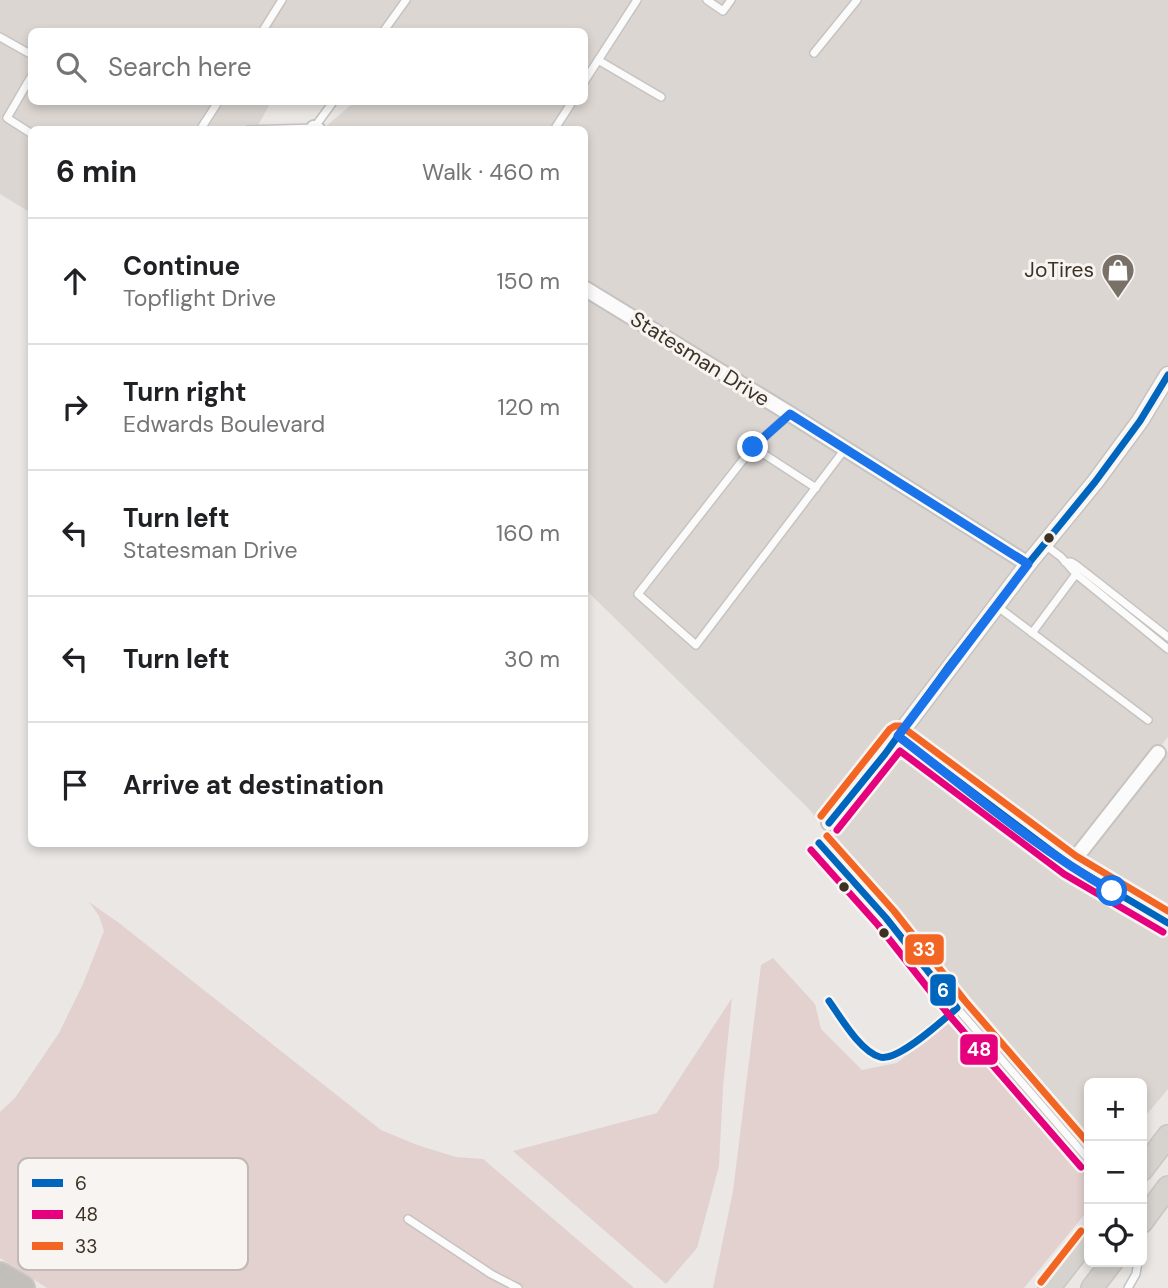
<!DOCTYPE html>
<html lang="en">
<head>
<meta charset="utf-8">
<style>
	:root { --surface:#fff; --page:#f6f6f6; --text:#202124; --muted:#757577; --line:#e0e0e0 }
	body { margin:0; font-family:"DM Sans",sans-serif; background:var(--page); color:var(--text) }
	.controls { position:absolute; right:21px; bottom:21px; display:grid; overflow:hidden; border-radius:10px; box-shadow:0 4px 10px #0003 }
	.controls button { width:63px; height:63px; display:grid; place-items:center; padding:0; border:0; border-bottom:2px solid var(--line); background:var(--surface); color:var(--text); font:35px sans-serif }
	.stop { position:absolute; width:21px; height:21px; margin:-16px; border:5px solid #1a73e8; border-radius:50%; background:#fff }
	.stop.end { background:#1a73e8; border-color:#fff; box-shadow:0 2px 7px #0008 }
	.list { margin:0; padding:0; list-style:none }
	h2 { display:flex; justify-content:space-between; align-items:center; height:91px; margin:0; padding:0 28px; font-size:30px }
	h2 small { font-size:23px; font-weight:400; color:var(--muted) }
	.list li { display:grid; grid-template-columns:46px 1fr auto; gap:21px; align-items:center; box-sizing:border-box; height:126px; padding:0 28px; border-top:2px solid var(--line) }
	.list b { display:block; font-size:26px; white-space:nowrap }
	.list p { margin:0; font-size:23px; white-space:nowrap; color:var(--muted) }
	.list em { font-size:23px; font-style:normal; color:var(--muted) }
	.icon { flex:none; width:38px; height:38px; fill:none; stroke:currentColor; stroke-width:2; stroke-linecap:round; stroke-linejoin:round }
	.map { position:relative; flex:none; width:1168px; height:1288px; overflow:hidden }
	.search { position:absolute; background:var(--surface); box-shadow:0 4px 10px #0003; left:28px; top:28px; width:560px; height:77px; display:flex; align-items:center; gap:18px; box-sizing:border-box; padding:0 24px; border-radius:10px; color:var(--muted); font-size:26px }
	.panel { position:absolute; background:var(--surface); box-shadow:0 4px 10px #0003; left:28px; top:126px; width:560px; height:721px; border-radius:10px }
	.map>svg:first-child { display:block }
</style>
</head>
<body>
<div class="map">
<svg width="1168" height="1288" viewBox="0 0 1168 1288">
	<rect width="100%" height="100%" fill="#eae7e4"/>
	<path fill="#dbd6d2" d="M0 0H1168V737L1160 747 1168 752V1089L1142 1120V1083H1089V1136L809 809 585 589 584 130 323 129 353 103 352 102H584V32H32V102H271L256 129 32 130 31 213 0 194Z"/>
	<path fill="#e2d1ce" d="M89 902 119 923 381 1130 417 1145 456 1157 483 1159 634 1288H47L0 1258V1112L15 1098 59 1033 83 984 104 931 99 916Z
		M773 958 815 1004 821 1029 862 1070 897 1063 948 1022 958 1021 1089 1170V1209L1024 1288H713L733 1191 761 965Z
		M732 998 723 1087 719 1166 697 1248 666 1284 513 1151 657 1113Z"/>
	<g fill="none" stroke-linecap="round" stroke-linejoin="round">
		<defs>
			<path id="service" d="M707 0 723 11 731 0
				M262 32 282 0
				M383 32 406 0
				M0 37 32 55
				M814 53 857 0
				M598 60 661 97
				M32 75 7 118 32 134
				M584 82 637 0
				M200 130 218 102
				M248 130 314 128 333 102
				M554 130 572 102
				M790 414 753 447 638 594 696 645 845 449
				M753 447 816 488
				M1044 544 1061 557 1076 574 1168 649
				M1065 562H1071L1076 565 1168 637
				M998 607 1148 720
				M1032 633 1076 574
				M819 843 886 918 957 1008 1089 1160
				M829 1001C841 1018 860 1049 880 1057 887 1059 895 1056 902 1052L957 1008
				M408 1219 491 1274 518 1288
				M1128 1288 1136 1274 1138 1262"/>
			<path id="minor" d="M314 128 318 130
				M584 288 790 414 1028 564
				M829 823 898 736
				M1070 865 1158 753"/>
			<path id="tertiary" d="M1168 375 1140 421 1095 482 1028 564 898 736 1040 844 1070 865 1168 923"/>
			<path id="primary" d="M1142 1170 1168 1136
				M1142 1222 1168 1187
				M1049 1288 1089 1237
				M1092 1288 1112 1262"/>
			<path id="motorway" d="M0 1275 22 1288"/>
		</defs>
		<use href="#service" stroke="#c6c3c0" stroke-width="10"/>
		<use href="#minor" stroke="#c6c3c0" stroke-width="18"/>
		<use href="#tertiary" stroke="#c6c3c0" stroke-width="19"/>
		<use href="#primary" stroke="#c9c5c1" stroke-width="24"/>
		<use href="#motorway" stroke="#c9c5c1" stroke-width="28"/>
		<use href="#service" stroke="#fcfbfb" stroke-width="7"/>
		<use href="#minor" stroke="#fcfbfb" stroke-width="14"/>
		<use href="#tertiary" stroke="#fcfbfb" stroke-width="16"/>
		<use href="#primary" stroke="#d6d2ce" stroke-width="21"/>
		<use href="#motorway" stroke="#c2bfba" stroke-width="24"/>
		<defs>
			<path id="bus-1" d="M898 736 1070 865 1168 923
				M829 823 885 754 948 667 1028 564 1095 482 1140 421 1168 375
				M819 843 886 918 957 1008C943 1020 898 1062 880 1057 860 1051 841 1018 829 1001"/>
			<path id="bus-2" d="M837 830 900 751 1064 874 1163 932
				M811 850 878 925 949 1015 1081 1167"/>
			<path id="bus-3" d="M821 816 890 729 895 726H901L1076 856 1168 911
				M827 836 894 911 965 1001 1089 1144
				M1041 1282 1081 1231"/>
		</defs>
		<use href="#bus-1" stroke="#f8f4f2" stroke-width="12"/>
		<use href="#bus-2" stroke="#f8f4f2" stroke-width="12"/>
		<use href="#bus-3" stroke="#f8f4f2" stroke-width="12"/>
		<use href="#bus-1" stroke="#0065bd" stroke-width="7"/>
		<use href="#bus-2" stroke="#e5007d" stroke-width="7"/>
		<use href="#bus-3" stroke="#f26522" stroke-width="7"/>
	</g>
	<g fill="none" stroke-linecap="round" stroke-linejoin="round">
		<path stroke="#1a73e8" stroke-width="9" d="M753 447 790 414 1028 564 898 736C967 789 1036 848 1112 891"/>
	</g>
	<defs>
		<symbol id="shop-pin" viewBox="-11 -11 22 30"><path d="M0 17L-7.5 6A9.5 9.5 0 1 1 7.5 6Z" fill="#797167" stroke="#f8f4f2"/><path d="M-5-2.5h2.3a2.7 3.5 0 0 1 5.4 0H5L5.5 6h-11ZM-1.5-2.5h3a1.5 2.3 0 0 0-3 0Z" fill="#fff"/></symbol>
	</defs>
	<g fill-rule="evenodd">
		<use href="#shop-pin" x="1099" y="251" width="38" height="52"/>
	</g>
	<g fill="#3c3123" stroke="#f8f4f2" stroke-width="2.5">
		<circle cx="1049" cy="538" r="6"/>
		<circle cx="844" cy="887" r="6"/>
		<circle cx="884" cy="933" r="6"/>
	</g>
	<g text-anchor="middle" stroke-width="6" stroke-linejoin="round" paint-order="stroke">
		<g font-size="21" fill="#3c3123" stroke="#f8f4f2" text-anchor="end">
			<text x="1094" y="277">JoTires</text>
		</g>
		<g font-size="21" fill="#3c3123" stroke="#f8f4f2">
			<text transform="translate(700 359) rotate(32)" y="7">Statesman Drive</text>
		</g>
	</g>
	<rect x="18" y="1158" width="230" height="112" rx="10" fill="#f8f4f2" stroke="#c0bab4" stroke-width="2"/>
	<rect x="32" y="1179" width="31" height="8" fill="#0065bd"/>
	<rect x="32" y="1210" width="31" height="9" fill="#e5007d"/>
	<rect x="32" y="1242" width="31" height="8" fill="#f26522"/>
	<g font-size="19" fill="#3c3123">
		<text x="75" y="1190">6</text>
		<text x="75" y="1221">48</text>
		<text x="75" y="1253">33</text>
	</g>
	<g stroke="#f8f4f2" stroke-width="2.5">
		<rect x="904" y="933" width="41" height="33" rx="7" fill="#f26522"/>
		<rect x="929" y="973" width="28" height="34" rx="7" fill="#0065bd"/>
		<rect x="959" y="1033" width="40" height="33" rx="7" fill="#e5007d"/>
	</g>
	<g font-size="19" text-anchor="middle" font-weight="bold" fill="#fff">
		<text x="924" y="956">33</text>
		<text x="943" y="997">6</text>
		<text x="979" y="1056">48</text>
	</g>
</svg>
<div class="controls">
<button>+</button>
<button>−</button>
<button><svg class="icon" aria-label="locate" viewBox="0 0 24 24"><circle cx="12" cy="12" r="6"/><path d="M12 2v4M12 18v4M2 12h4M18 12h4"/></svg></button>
</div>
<div class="stop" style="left:1112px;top:891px"></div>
<div class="stop end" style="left:753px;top:447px"></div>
<div class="search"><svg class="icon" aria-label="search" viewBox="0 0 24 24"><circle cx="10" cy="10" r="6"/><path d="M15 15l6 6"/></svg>Search here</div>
<section class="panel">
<h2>6 min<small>Walk · 460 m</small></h2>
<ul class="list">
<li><svg class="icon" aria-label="ahead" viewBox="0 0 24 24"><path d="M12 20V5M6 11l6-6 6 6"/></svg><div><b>Continue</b><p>Topflight Drive</p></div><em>150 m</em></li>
<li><svg class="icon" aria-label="right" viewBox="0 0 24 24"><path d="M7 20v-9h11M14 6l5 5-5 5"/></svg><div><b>Turn right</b><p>Edwards Boulevard</p></div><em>120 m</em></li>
<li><svg class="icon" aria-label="left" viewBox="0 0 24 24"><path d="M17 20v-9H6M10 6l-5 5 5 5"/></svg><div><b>Turn left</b><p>Statesman Drive</p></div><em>160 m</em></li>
<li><svg class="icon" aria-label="left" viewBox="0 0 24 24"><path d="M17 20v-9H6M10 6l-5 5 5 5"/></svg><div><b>Turn left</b></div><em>30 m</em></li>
<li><svg class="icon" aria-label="arrive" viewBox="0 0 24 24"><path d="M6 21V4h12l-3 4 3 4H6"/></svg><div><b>Arrive at destination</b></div></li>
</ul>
</section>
</div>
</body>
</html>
